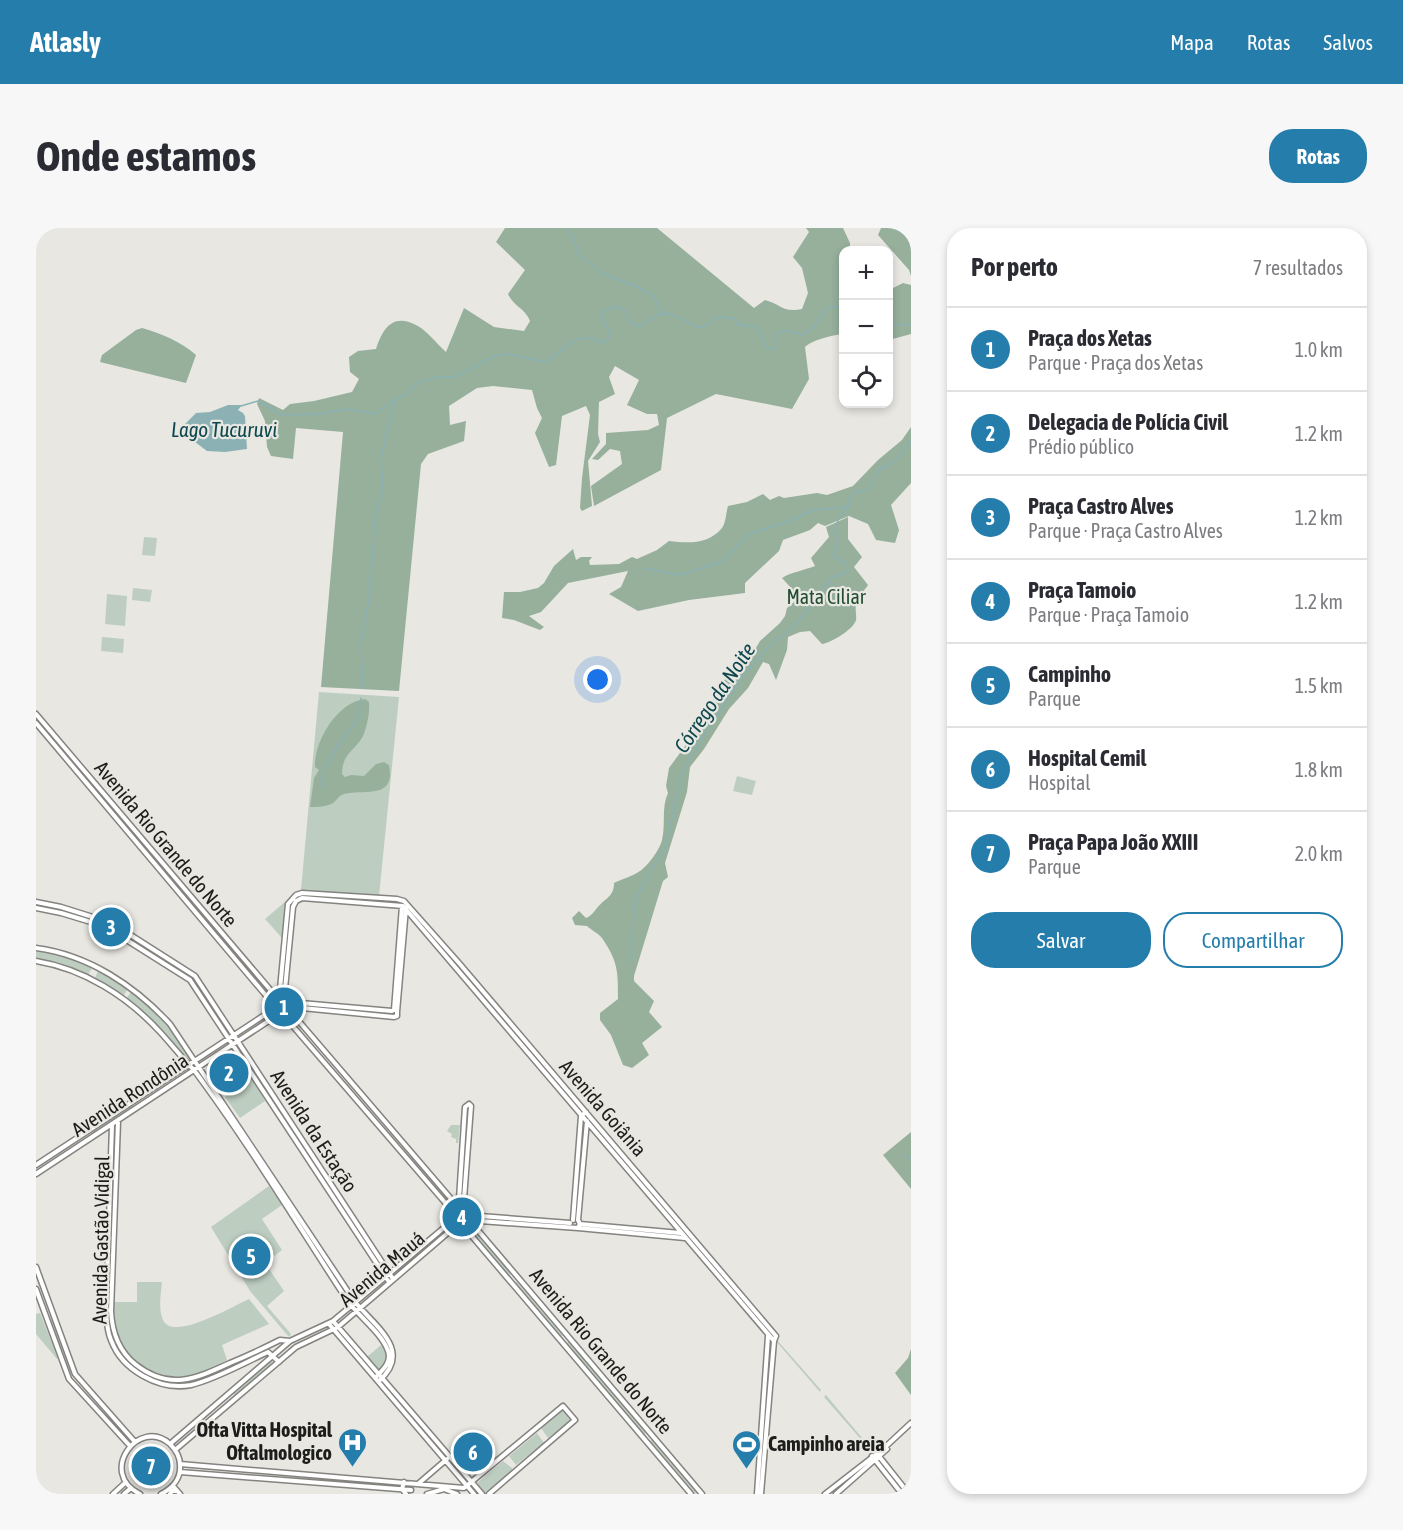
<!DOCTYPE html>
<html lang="pt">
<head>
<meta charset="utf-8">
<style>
	:root { --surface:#fff; --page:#f7f7f7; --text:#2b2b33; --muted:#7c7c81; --line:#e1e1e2; --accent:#247dab }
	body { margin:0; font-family:"Asap Condensed",sans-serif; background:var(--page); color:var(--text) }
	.controls { position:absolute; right:18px; top:18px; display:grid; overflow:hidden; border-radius:12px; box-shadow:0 3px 9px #0003 }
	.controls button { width:54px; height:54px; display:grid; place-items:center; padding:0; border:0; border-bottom:2px solid var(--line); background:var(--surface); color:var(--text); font:30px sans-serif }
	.you { position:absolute; left:562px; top:452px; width:21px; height:21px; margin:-15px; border:4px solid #fff; border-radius:50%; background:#1a73e8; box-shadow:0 0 0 9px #1a73e833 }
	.badge { display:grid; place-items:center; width:39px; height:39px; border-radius:50%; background:var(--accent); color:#fff; font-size:20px; font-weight:700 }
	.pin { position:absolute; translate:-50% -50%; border:3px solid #fff; box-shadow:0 2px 6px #0006 }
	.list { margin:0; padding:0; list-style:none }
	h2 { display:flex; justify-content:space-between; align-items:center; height:78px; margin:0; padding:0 24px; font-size:26px }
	h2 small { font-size:20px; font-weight:400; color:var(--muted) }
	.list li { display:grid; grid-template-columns:39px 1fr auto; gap:18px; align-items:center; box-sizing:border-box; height:84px; padding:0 24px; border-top:2px solid var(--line) }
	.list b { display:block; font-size:22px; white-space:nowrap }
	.list p { margin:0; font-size:20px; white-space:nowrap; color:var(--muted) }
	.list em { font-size:20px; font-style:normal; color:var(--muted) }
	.actions { display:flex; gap:12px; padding:18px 24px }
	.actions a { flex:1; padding:14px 0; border:2px solid var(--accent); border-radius:24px; text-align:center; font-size:21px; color:var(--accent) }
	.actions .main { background:var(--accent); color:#fff }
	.icon { flex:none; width:33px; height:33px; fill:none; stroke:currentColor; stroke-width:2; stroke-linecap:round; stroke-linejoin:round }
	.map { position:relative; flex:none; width:875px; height:1266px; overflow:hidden; border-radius:24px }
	header { display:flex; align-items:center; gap:36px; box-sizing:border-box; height:84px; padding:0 30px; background:var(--accent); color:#fff }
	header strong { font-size:28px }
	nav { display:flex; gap:33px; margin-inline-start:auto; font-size:21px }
	.intro { display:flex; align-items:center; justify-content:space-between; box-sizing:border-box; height:144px; padding:0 36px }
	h1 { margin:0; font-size:42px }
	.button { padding:15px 27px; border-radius:24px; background:var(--accent); color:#fff; font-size:21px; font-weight:700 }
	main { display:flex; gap:36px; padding:0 36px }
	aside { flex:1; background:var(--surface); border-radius:24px; box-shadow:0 3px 9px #0003 }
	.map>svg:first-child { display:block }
</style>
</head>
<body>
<header>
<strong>Atlasly</strong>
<nav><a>Mapa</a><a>Rotas</a><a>Salvos</a></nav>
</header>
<div class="intro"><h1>Onde estamos</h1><a class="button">Rotas</a></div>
<main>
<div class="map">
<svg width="875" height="1266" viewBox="0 0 875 1266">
	<rect width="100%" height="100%" fill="#e8e7e2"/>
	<path fill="#bdcec1" d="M108 309 121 310 119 328 106 327Z
		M97 360 116 362 114 374 96 372Z
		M71 366 91 368 89 398 69 396Z
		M66 409 88 411 87 425 65 423Z
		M283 464 363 469 343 668 265 662Z
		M701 548 720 553 716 567 697 563Z
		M84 585 134 646 131 648 81 587Z
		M138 651 193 716 191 718 135 653Z
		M250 673 246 710 229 691Z
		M59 699a16 16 0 1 1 32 0a16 16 0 1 1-32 0Z
		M95 709 153 746 151 748 94 711Z
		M198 720 232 762 230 764 195 723Z
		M0 721 34 730 56 740 52 747 31 738 0 731Z
		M62 743 92 760 88 767 59 750Z
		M160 752 194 806 192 807 158 753Z
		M231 779a16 16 0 1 1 32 0a16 16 0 1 1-32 0Z
		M96 763C121 783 138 805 157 831L152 835 111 788 90 771Z
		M216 851 229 873 204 890 189 869Z
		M96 877 98 879 57 907 56 904Z
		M247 887 307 978 305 979 245 888Z
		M415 897H424L422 915H420V911L415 909 416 906 411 903Z
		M376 928 413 970 412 973 409 974 374 932Z
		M233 958 246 977 226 991 246 1022 229 1035 248 1063 231 1078 255 1106 253 1109 214 1063 175 999Z
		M410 989a16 16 0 1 1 32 0a16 16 0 1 1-32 0Z
		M440 1005 475 1045 474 1047 471 1048 437 1008Z
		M101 1054H126C125 1065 122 1081 127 1092 137 1114 197 1078 213 1071L233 1096 186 1117 191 1132C179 1139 166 1146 152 1149 144 1151 137 1148 129 1147 89 1139 79 1110 77 1074H101Z
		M479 1054H481L526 1106V1108L524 1109 478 1057Z
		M4 1085 22 1130 21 1131 0 1106V1086Z
		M17 1092 36 1143 35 1145H33L14 1093Z
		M740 1111 785 1162 784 1164 739 1112Z
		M533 1113 610 1204 609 1206H606L530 1116Z
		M734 1113H736L728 1212H726Z
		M345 1117C353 1125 351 1135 344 1143L331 1129Z
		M235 1132 237 1134 199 1167 197 1166Z
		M790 1167 837 1223 836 1224 788 1169Z
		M527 1181H530L537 1191 512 1210 505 1200Z
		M501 1205 508 1215 480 1237 473 1228Z
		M617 1211 661 1263V1265H659L614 1213Z
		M467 1233 476 1240V1243L448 1265 441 1255Z
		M313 1251 364 1256 365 1258 363 1259 313 1255Z"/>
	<path fill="#96b09c" d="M469 0H621L718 80 729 72C745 76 746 85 766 81L772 65 766 40 757 29 773 4 770 0H807L814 15V22H808L807 106C797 107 776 112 769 119L773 151 756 181 680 166 631 190 625 242 558 278 555 258 586 236 584 223 574 221 562 232 556 231 570 216V205L612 202 623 197 621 186H611L591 177 603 152 579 138 573 149 579 166 563 174 562 206 564 214 552 233 556 278 546 283 544 280 546 250 554 187 550 178 526 188 520 237 513 239 499 205 506 190 501 180 496 162 457 158 441 160 413 178 414 197 430 193 428 213 392 226 385 236 363 463 285 459 307 204 260 200 257 231 235 228 231 219 229 193 221 176 223 170 247 182 254 176 278 173 316 164 323 151 314 144 313 129 322 123 340 121C347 100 357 84 382 98 392 104 401 116 410 124L428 80 458 99 488 103 494 93C490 81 477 78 472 66L489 42 460 14Z
		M845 0H875V48L873 42 842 7Z
		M867 55 875 57V106L853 112V62Z
		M106 100C126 106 144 113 160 127L150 155 64 134 66 127 100 102Z
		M875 199V255L855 277 863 302 859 315 840 312 832 296 813 288 789 298 782 295 774 302 747 312 743 323 709 355V365L653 372 602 383 573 366 585 359 592 343 532 355 505 384 493 388 508 399 504 402 478 392 466 390 468 364H484L502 360 508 355 518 338 537 321 540 332 545 329H556L553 333 554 337 583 336 596 329 601 331 621 322 633 313C652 315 672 317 686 300 690 295 690 284 692 278L711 274 727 266 734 272 743 268 748 270 781 265 791 267 817 258 842 232 866 212Z
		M812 289V311L826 329 818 339 832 357C829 362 823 367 821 373 818 378 821 386 820 392 818 401 795 415 786 416L774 403 764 404 752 409 751 422 740 452 733 436 727 434 712 460 693 481 668 521 654 539 651 564 629 635 632 649 627 653 598 748V753L618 773 613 784 626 799 606 815 613 827 596 840 587 837 575 807 564 792V785L582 771C582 742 582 734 566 710 562 705 555 702 551 698L539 697 536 690 543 683 550 690C556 687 557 685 561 680 569 670 578 669 578 655 586 651 597 648 604 643 612 638 624 621 626 612 630 596 625 580 632 565L630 558 633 540 652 514 687 454 700 437 717 425 724 413 744 395 749 388 751 380 759 373 756 361 746 350C753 345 769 342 779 338L775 330 793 309 790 299Z
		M329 471 333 474C334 484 331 499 327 508 319 523 306 525 306 546L309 549 315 547 328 548 340 536 348 534 353 537C360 572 329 561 308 566 302 568 302 571 297 575 291 579 281 579 274 579L278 550 283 542 279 539C278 512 302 474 329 471Z
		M875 904V961L847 927Z
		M875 1121V1167L859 1145 872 1130Z"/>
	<path fill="#8bb1b5" d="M192 177H206L202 182 207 185 209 188 211 221 189 224 171 223 147 205 146 199 160 185 174 184Z"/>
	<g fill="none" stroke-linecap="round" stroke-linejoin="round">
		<path stroke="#8bb1b5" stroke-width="1.5" d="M532 0 544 28 566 45 599 58 617 67 626 85
			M852 93 857 97 875 96
			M205 178 222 173 246 187 284 186 310 181 339 186 360 171 370 167 383 154 401 149H418L459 128 472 126 509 134C533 120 538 100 568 115L573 109 575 104 565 91 567 83C575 79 581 77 589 83L590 90 599 97 604 98C610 95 616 89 622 87 637 81 651 96 664 100L673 96 680 89 698 90 701 96 708 98 718 97C726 105 725 112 731 120L739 122C740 119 739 116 740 112 742 97 757 104 766 107 784 98 780 90 794 79H808
			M607 340 643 347 685 334 713 306 754 293 777 282 812 279
			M327 459 325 416 334 365 339 290 347 258 345 229 359 172
			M286 560 288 540 303 516 321 493 325 470
			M593 734 597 712 598 682 601 668 630 617 645 549 654 529 706 449 734 417 759 398 796 350 812 343 811 336 798 328 802 312 798 302 804 288 813 279V270L821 263H831L843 242 860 232 875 213
			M869 927 875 931"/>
		<defs>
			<path id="secondary" d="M0 486 237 765
				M0 495 232 770
				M0 674 25 679 60 690
				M0 680 25 685 58 695
				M57 699a18 18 0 1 1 36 0a18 18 0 1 1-36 0Z
				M93 706 159 748 357 1051
				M89 711 154 752 353 1054
				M0 720C53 727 99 758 134 796L319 1074C340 1099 377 1123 343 1153
				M0 733C48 741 91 768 124 804 136 817 146 830 158 842 213 916 261 996 311 1072 322 1088 346 1105 352 1123 356 1134 347 1142 339 1150
				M244 761 252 676 260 667 266 665 361 671 368 673 423 735 740 1108 738 1113 725 1266
				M249 761 257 679 260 673 266 670 367 678 738 1113
				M229 780a18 18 0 1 1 36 0a18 18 0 1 1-36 0Z
				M265 775 356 783
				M266 780 358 789 361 788V784
				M358 782 366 678
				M361 784 370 680
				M261 791 417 973
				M255 796 412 978
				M82 894 75 1083C76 1104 83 1123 99 1136 133 1163 159 1151 194 1135 211 1128 228 1120 244 1112L254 1113
				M76 897 70 1085C71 1094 71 1103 75 1112 86 1142 123 1163 155 1157 178 1152 210 1134 232 1124L243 1134
				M0 937 230 786
				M0 946 234 792
				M408 989a18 18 0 1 1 36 0a18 18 0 1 1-36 0Z
				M423 971 429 879 433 876 435 878 428 971
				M444 988 534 995
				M537 992 545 888 550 884
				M444 993 542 1000 544 996 542 992 551 893
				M544 996 644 1005
				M440 1000 666 1266
				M542 1000 649 1010
				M434 1006 655 1266
				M0 1039 39 1146 99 1214
				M0 1061 33 1151 94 1218
				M297 1093 446 1266
				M293 1096 438 1266
				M134 1216 254 1113 297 1093 410 998
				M139 1222 260 1119 302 1099 414 1003
				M842 1227 873 1266
				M836 1228 866 1266
				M144 1236 428 1260 527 1178 539 1192 453 1266
				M144 1244 375 1262
				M368 1254 366 1261 370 1266
				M382 1256 411 1231
				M137 1258 144 1266
				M77 1266 90 1254
				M88 1266 95 1260
				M104 1266C61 1245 103 1188 134 1216 140 1222 144 1229 144 1237 145 1250 137 1260 125 1266
				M134 1266 136 1263H141
				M391 1266 408 1261 421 1266
				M721 1266 732 1108
				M789 1266 847 1221 875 1195
				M800 1266 851 1221"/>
		</defs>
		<use href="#secondary" stroke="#84837f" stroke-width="7"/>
		<use href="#secondary" stroke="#fff" stroke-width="4"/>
	</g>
	<defs>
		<symbol id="hospital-pin" viewBox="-11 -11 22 30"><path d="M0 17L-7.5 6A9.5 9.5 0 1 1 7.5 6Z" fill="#247dab" stroke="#e8e7e2"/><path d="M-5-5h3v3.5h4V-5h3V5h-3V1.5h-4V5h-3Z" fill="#fff"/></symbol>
		<symbol id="stadium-pin" viewBox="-11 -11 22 30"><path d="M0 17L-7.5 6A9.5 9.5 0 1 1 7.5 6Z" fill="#247dab" stroke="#e8e7e2"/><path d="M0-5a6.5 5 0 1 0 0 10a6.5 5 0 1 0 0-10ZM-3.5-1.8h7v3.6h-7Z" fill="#fff"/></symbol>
	</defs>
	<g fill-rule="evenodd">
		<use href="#hospital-pin" x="300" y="1198" width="33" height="45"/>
		<use href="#stadium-pin" x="694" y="1200" width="33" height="45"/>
	</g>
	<g text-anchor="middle" stroke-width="4.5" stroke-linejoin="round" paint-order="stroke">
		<g font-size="20" fill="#224e30" stroke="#e8e7e2">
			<text x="790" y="376">Mata Ciliar</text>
		</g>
		<g font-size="20" fill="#1d1d1b" stroke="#e8e7e2">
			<text transform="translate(130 616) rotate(50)" y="7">Avenida Rio Grande do Norte</text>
			<text transform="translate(94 867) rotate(-33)" y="7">Avenida Rondônia</text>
			<text transform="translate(567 880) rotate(49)" y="7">Avenida Goiânia</text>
			<text transform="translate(278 903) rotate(57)" y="7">Avenida da Estação</text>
			<text transform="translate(65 1012) rotate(-89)" y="7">Avenida Gastão Vidigal</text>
			<text transform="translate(346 1041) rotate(-40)" y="7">Avenida Mauá</text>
			<text transform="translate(565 1123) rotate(50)" y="7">Avenida Rio Grande do Norte</text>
		</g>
		<g font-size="20" font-weight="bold" fill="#1d1d1b" stroke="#e8e7e2" text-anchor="end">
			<text x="296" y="1209">Ofta Vitta Hospital<tspan x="296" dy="23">Oftalmologico</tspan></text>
			<text x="732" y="1223" text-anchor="start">Campinho areia</text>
		</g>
		<g font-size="21" font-style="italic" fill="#0e484e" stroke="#e8e7e2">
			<text x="188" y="209">Lago Tucuruvi</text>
			<text transform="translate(679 470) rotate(-56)" y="7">Córrego da Noite</text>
		</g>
	</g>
</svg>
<div class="controls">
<button>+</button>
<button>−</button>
<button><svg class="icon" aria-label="locate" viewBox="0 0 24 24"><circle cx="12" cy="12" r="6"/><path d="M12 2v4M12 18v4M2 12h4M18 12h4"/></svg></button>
</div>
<div class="you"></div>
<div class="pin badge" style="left:248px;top:779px">1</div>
<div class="pin badge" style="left:193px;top:845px">2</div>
<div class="pin badge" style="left:75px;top:699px">3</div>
<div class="pin badge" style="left:426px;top:989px">4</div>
<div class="pin badge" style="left:215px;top:1028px">5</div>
<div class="pin badge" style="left:437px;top:1224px">6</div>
<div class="pin badge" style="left:115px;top:1238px">7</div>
</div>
<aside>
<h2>Por perto<small>7 resultados</small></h2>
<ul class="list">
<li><span class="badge">1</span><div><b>Praça dos Xetas</b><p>Parque · Praça dos Xetas</p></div><em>1.0 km</em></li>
<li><span class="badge">2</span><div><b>Delegacia de Polícia Civil</b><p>Prédio público</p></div><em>1.2 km</em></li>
<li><span class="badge">3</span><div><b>Praça Castro Alves</b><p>Parque · Praça Castro Alves</p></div><em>1.2 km</em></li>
<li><span class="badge">4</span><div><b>Praça Tamoio</b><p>Parque · Praça Tamoio</p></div><em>1.2 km</em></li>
<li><span class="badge">5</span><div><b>Campinho</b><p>Parque</p></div><em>1.5 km</em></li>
<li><span class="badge">6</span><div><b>Hospital Cemil</b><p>Hospital</p></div><em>1.8 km</em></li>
<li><span class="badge">7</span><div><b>Praça Papa João XXIII</b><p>Parque</p></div><em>2.0 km</em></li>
</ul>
<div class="actions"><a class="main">Salvar</a><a>Compartilhar</a></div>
</aside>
</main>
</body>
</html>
